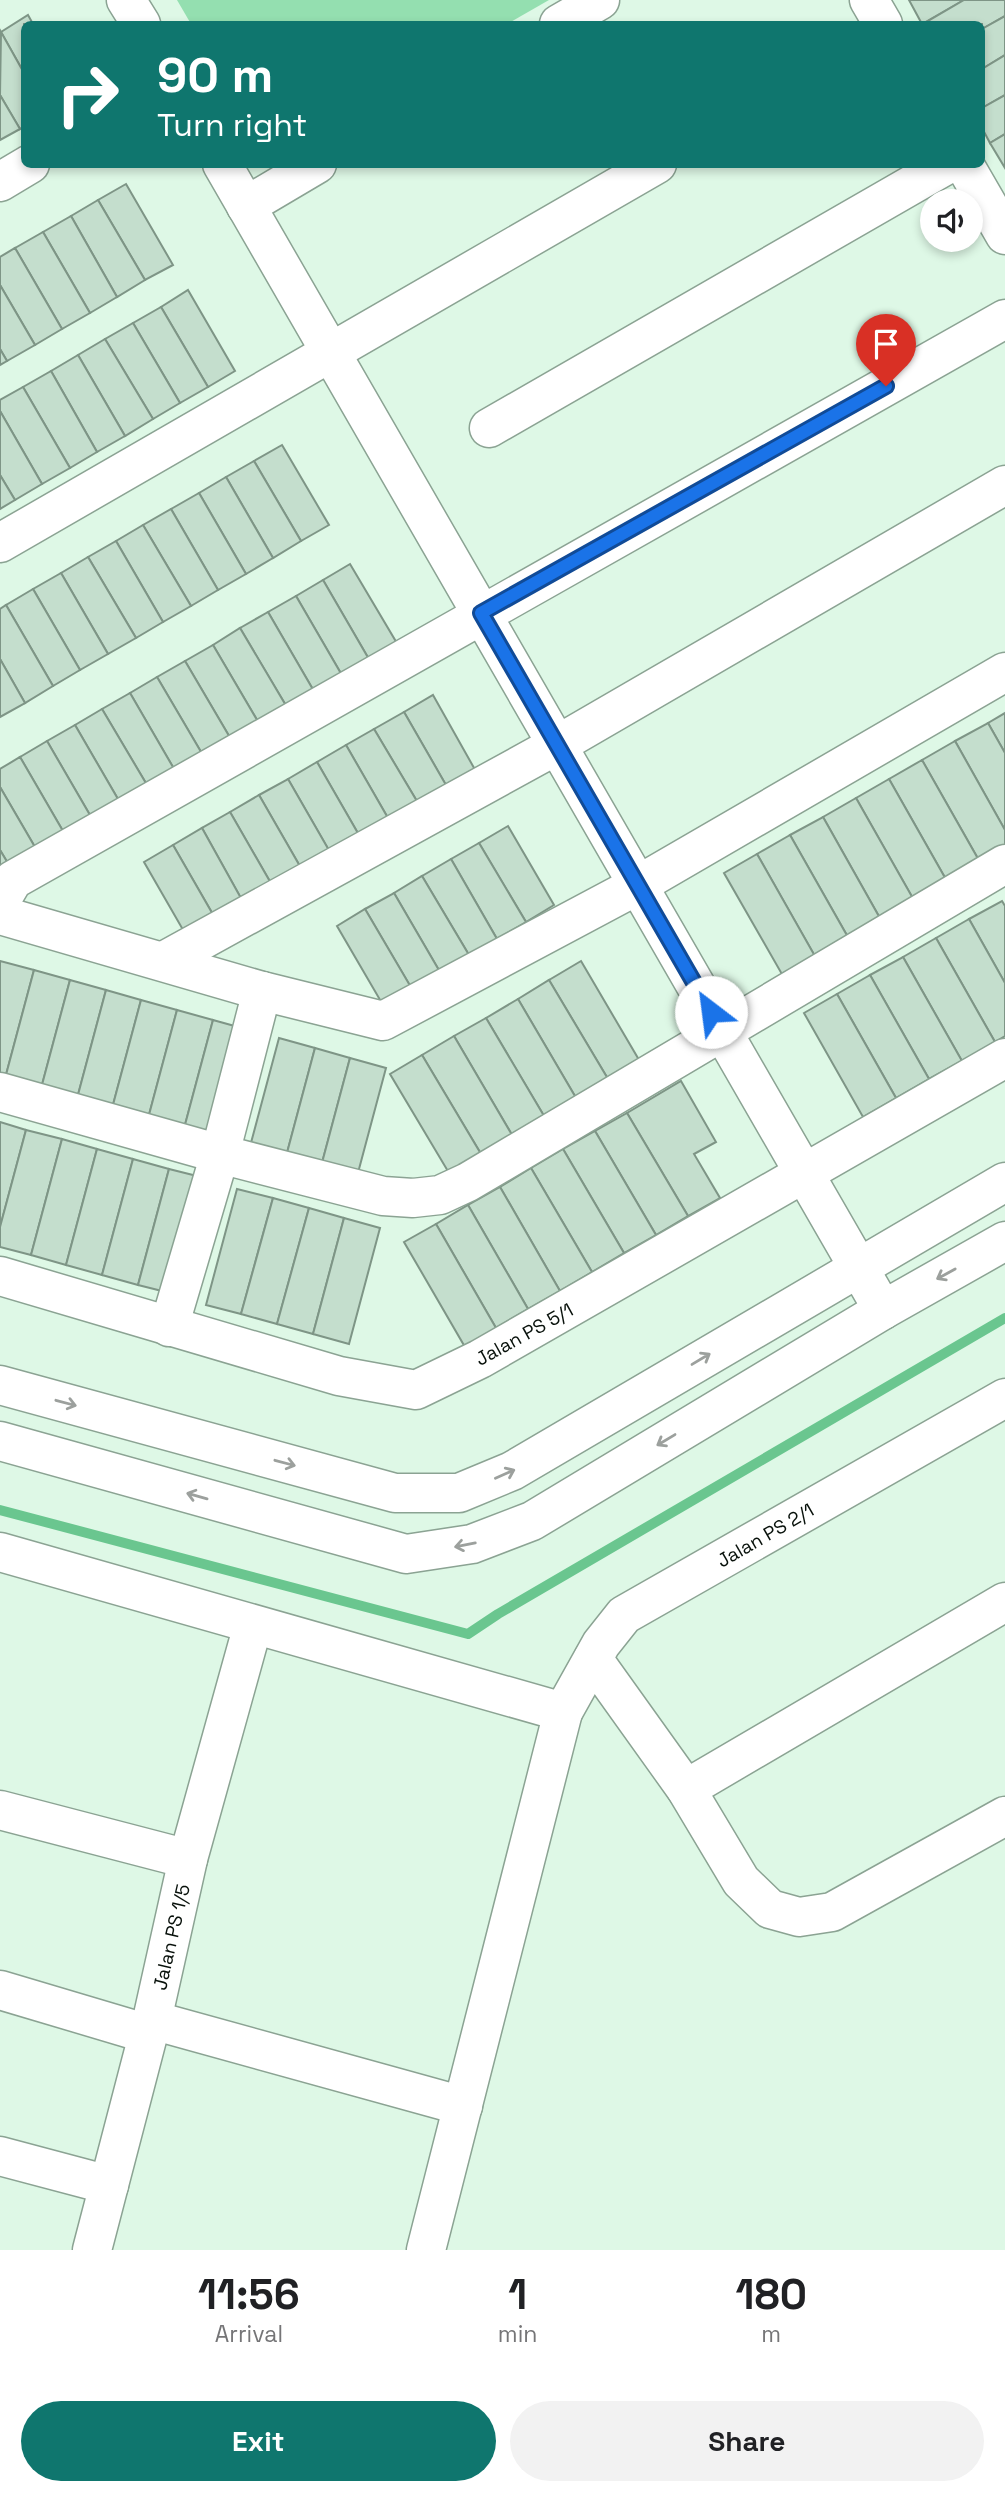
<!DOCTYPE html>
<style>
body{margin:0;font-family:"Space Grotesk",sans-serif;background:#f2f2f2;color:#202124;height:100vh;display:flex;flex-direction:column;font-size:26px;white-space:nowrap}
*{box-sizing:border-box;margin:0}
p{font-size:23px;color:#757577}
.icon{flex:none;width:38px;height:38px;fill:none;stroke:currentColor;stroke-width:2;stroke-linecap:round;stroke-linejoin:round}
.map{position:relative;height:2250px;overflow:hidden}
.details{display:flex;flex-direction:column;background:#fff;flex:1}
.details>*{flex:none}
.hud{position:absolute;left:21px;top:21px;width:964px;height:147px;border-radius:10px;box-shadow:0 4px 10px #0003;background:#0f766e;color:#fff;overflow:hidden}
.fabs{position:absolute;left:920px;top:189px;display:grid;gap:14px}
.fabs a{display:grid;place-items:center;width:63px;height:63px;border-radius:50%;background:#fff;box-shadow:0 4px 10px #0003;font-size:35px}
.pin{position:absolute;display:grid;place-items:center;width:60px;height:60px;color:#fff;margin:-72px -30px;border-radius:50% 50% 50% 0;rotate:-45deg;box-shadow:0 0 7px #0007}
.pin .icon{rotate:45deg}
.me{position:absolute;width:77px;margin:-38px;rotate:330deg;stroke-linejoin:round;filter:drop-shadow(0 0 5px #0008)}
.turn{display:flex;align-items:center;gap:24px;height:147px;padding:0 21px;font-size:32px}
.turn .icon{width:91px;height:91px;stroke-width:2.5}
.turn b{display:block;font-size:49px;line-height:60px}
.eta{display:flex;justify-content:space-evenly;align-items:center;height:119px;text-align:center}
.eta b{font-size:42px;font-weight:700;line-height:49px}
.action{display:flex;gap:14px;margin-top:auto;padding:14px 21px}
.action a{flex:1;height:80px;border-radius:42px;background:#0f766e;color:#fff;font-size:28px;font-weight:700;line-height:80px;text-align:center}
.action a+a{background:#f2f2f2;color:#202124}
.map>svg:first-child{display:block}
.green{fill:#94dfb0}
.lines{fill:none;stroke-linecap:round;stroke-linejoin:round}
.stream{stroke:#6ac68f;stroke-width:10}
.building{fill:#c4decd;stroke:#7e9586;stroke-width:2}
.minor-casing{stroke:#8ba393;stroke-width:41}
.minor{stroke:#fff;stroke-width:38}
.oneway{stroke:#9ca09d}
.route-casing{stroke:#114b97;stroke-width:18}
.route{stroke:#1a73e8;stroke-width:12}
.labels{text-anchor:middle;stroke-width:7;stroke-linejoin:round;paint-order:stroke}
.street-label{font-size:19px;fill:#08110b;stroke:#fff}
</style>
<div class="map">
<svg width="1005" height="2250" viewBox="0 0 1005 2250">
<rect width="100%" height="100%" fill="#def8e6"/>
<polygon class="green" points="177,0 549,0 507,24 191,24"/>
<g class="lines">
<polyline class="stream" points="0,1510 468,1634 498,1614 1005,1318"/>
</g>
<g class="building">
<polygon points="909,0 964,0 922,24"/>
<polygon points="964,0 1005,0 1005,16 982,29 982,24 923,24"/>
<polygon points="28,15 33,24 24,24 24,73 1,32"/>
<polygon points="1005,16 1005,55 982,69 982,29"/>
<polygon points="1,32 24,73 24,126 20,129 0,95"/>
<polygon points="1005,55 1005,95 982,108 982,69"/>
<polygon points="0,95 20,129 0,140"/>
<polygon points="1005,95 1005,134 990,143 982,128 982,108"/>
<polygon points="1005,134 1005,168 990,143"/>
<polygon points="126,184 173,265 145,280 98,200"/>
<polygon points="98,200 145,280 117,297 71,216"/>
<polygon points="71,216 117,297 90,313 43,232"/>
<polygon points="43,232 90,313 62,329 15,248"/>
<polygon points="15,248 62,329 35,345 0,285 0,257"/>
<polygon points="0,285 35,345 7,361 0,349"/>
<polygon points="188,290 235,371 208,387 161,307"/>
<polygon points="161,307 208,387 180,403 133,323"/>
<polygon points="133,323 180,403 153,419 105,339"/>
<polygon points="105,339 153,419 125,436 78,355"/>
<polygon points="0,349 7,361 0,365"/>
<polygon points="78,355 125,436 97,452 51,371"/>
<polygon points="51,371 97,452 70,468 23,387"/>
<polygon points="23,387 70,468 42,484 0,411 0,400"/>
<polygon points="0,411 42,484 15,500 0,475"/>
<polygon points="282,445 329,525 301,541 254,461"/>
<polygon points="254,461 301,541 273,558 226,477"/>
<polygon points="0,475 15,500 0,509"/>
<polygon points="226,477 273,558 246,574 199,493"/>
<polygon points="199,493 246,574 218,590 171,509"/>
<polygon points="171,509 218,590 191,606 143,525"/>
<polygon points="143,525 191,606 163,622 116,541"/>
<polygon points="116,541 163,622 136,638 88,557"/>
<polygon points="88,557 136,638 108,654 61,573"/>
<polygon points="350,564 398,645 370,661 323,580"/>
<polygon points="61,573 108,654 80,670 33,589"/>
<polygon points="323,580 370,661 343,677 296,596"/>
<polygon points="33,589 80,670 53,686 6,605"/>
<polygon points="296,596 343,677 315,693 268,612"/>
<polygon points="6,605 53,686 25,703 0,659 0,609"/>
<polygon points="268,612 315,693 288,709 240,628"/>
<polygon points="240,628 288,709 260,725 213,645"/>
<polygon points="213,645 260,725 232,741 185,661"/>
<polygon points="0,659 25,703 0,717"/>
<polygon points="185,661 232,741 204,757 157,677"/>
<polygon points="157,677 204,757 177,774 130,693"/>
<polygon points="130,693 177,774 150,790 102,709"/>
<polygon points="433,695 478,775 450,792 404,712"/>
<polygon points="102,709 150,790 122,806 75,725"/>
<polygon points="404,712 450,792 421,808 374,729"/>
<polygon points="1005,713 1005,753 988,723"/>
<polygon points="988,723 1005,753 1005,830 955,741"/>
<polygon points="75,725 122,806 94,822 47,741"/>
<polygon points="374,729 421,808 392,825 346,745"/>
<polygon points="47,741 94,822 67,838 20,757"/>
<polygon points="955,741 1005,830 1005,850 981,864 922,760"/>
<polygon points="346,745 392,825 363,842 317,762"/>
<polygon points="20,757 67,838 39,854 0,787 0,769"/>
<polygon points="922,760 981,864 948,883 889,779"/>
<polygon points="317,762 363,842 334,859 288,779"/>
<polygon points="288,779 334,859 305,875 259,795"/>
<polygon points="889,779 948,883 915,902 856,798"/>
<polygon points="0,787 39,854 12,870 0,850"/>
<polygon points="259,795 305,875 276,892 230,812"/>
<polygon points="856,798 915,902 881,920 823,817"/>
<polygon points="230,812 276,892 247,909 202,828"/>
<polygon points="823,817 881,920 849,939 790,835"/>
<polygon points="508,826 554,905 526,922 479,843"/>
<polygon points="202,828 247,909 219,925 173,845"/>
<polygon points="790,835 849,939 816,958 757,854"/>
<polygon points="479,843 526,922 497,939 451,859"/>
<polygon points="173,845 219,925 190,942 144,862"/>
<polygon points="0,850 12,870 0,877"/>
<polygon points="757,854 816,958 783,976 724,873"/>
<polygon points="451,859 497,939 469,955 422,876"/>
<polygon points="422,876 469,955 440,972 394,893"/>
<polygon points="394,893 440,972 412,989 365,909"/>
<polygon points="1002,901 1005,906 1005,983 969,919"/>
<polygon points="365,909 412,989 383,1005 337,926"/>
<polygon points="969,919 1005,983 1005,1036 995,1042 936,938"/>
<polygon points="936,938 995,1042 962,1061 903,957"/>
<polygon points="903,957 962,1061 929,1079 870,975"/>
<polygon points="0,961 34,970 3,1086 0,1086"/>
<polygon points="581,961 642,1065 611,1084 549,980"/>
<polygon points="34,970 70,980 39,1096 3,1086"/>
<polygon points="870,975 929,1079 896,1098 837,994"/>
<polygon points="70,980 106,990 75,1106 39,1096"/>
<polygon points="549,980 611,1084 579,1103 518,999"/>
<polygon points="106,990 141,1000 110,1116 75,1106"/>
<polygon points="837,994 896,1098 863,1117 804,1013"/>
<polygon points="518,999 579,1103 547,1121 486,1018"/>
<polygon points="141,1000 177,1010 146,1126 110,1116"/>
<polygon points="177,1010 213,1020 182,1136 146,1126"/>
<polygon points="486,1018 547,1121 515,1140 454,1036"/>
<polygon points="213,1020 249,1030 218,1146 182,1136"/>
<polygon points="454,1036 515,1140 484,1159 422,1055"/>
<polygon points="279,1038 315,1048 284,1164 248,1154"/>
<polygon points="315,1048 350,1058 319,1174 284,1164"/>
<polygon points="422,1055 484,1159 452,1178 390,1074"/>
<polygon points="350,1058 386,1068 355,1184 319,1174"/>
<polygon points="681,1081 716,1142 694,1154 720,1198 688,1216 627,1113"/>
<polygon points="627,1113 688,1216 656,1235 595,1131"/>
<polygon points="0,1122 26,1130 0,1227"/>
<polygon points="26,1130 62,1139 31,1255 0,1247 0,1227"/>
<polygon points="595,1131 656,1235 624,1253 563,1149"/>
<polygon points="62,1139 97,1149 66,1265 31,1255"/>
<polygon points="97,1149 133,1159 102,1275 66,1265"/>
<polygon points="563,1149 624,1253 592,1272 531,1168"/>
<polygon points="133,1159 169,1169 138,1285 102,1275"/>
<polygon points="531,1168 592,1272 560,1291 500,1187"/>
<polygon points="169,1169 205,1178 174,1294 138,1285"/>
<polygon points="500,1187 560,1291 528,1309 468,1205"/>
<polygon points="237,1189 273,1198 241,1314 206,1305"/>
<polygon points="273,1198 309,1208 277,1324 241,1314"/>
<polygon points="468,1205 528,1309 496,1328 436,1224"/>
<polygon points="309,1208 344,1218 313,1334 277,1324"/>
<polygon points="344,1218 380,1228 349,1344 313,1334"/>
<polygon points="436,1224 496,1328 465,1347 404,1242"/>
</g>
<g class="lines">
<defs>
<g id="minor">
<polyline points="126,0 141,24"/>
<polyline points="869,0 883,24"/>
<polyline points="559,24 600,0"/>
<polyline points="222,164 883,1310"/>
<polyline points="964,164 1005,235"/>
<polyline points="0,182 30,164"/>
<polyline points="246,206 317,164"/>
<polyline points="489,428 948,164"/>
<polyline points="0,543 657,164"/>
<polyline points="0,902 13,880 1005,319"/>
<polyline points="0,915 262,991 383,1021 638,885 1005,672"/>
<polyline points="164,961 557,745 1005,485"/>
<polyline points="0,1092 220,1154 383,1196 413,1198 440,1195 468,1182 1005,864"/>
<polyline points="0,1276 339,1376 416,1390 480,1359 1005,1058"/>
<polyline points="169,1327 220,1154 262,991"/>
<polyline points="0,1385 395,1493 459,1493 512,1471 1005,1182"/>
<polyline points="0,1441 406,1554 472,1544 532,1521 883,1310 1005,1241"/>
<polyline points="0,1552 563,1712 426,2250"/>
<polyline points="593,1659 686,1789 741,1881 770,1909 799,1917 832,1912 1005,1816"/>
<polyline points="563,1712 601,1644 624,1615 1005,1398"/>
<polyline points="686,1789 1005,1602"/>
<polyline points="0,1810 188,1859"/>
<polyline points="0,1990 148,2034"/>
<polyline points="152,2020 463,2106"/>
<polyline points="0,2156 109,2185"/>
<polyline points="92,2250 152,2020 188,1859 253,1625"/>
</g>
</defs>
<use href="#minor" class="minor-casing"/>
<use href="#minor" class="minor"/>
</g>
<defs><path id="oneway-shaft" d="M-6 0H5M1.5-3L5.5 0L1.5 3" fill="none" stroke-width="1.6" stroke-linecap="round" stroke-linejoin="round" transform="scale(1.75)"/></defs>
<g class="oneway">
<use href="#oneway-shaft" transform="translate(946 1274) rotate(151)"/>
<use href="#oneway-shaft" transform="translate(701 1359) rotate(-31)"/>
<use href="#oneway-shaft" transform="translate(66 1403) rotate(15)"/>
<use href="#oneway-shaft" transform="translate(666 1440) rotate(149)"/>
<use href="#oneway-shaft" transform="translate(285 1463) rotate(15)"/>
<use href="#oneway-shaft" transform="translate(505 1474) rotate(-24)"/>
<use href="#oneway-shaft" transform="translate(197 1496) rotate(-164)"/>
<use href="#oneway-shaft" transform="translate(465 1545) rotate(169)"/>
</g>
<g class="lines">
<defs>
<polyline id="route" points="711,1012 481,613 886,386"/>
</defs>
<use href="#route" class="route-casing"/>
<use href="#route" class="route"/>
</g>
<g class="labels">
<g class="street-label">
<text transform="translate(524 1334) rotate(-29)" y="7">Jalan PS 5/1</text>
<text transform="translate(765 1535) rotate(-30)" y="7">Jalan PS 2/1</text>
<text transform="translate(171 1937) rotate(-77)" y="7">Jalan PS 1/5</text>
</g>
</g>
</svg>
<div class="fabs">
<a><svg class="icon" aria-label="sound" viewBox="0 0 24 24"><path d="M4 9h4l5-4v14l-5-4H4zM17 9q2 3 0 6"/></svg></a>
</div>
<div class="pin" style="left:886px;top:386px;background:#d93025"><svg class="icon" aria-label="arrive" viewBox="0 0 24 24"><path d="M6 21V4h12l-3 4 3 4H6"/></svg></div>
<svg class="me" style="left:711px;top:1012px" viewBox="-20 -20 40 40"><circle r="19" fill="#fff"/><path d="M0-13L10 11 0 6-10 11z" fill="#1a73e8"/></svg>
<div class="hud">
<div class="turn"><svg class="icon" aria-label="right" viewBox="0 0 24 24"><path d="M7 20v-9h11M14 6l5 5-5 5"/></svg><div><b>90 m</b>Turn right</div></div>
</div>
</div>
<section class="details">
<div class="eta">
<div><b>11:56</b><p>Arrival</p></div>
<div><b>1</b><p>min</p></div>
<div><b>180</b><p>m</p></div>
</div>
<div class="action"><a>Exit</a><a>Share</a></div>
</section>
